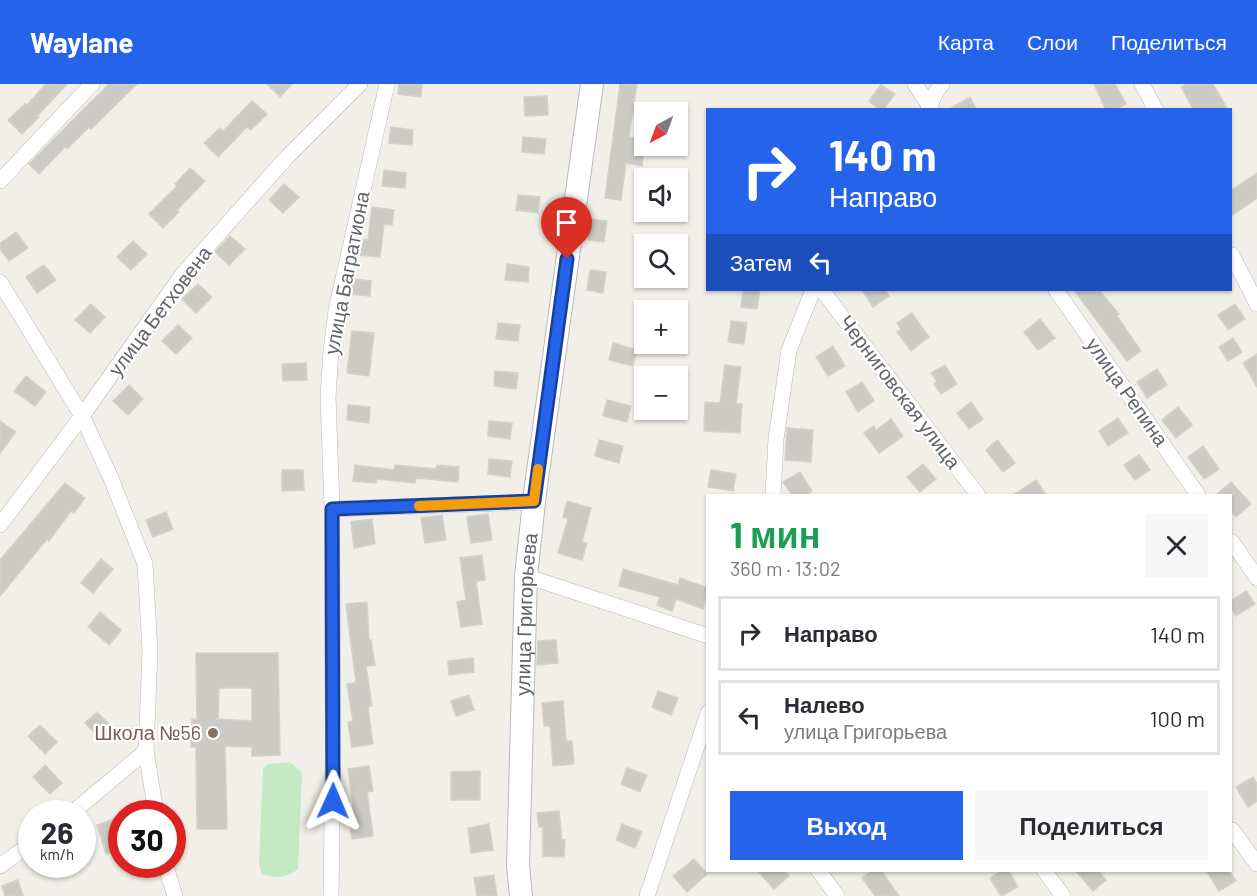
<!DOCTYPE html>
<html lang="ru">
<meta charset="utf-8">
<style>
body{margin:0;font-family:Barlow,sans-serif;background:#f7f7f7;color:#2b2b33;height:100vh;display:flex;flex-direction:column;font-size:22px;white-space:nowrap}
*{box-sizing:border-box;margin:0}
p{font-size:20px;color:#7c7c81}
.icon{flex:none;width:33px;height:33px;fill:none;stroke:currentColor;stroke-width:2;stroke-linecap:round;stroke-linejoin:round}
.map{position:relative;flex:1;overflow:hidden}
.details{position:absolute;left:706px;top:410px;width:526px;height:378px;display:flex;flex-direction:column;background:#fff;border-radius:0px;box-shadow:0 2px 4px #0004}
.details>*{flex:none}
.hud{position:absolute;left:706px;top:24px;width:526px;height:183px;border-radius:0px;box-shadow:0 2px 4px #0004;background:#2563eb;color:#fff;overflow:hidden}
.needle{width:39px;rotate:221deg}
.controls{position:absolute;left:634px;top:18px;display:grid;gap:12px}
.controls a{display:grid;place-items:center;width:54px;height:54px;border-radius:0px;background:#fff;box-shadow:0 2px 4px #0004;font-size:30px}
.speed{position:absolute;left:18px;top:716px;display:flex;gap:12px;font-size:30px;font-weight:700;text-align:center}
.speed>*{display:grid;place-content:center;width:78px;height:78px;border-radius:50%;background:#fff;box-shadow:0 2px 4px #0004;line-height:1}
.speed small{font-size:15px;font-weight:400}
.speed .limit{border:9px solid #d22;background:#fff;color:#111}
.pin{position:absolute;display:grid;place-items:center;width:51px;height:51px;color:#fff;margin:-62px -26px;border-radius:50% 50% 50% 0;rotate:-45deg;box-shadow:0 0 6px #0007}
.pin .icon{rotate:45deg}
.me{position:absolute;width:66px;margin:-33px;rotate:1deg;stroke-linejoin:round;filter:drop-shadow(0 0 4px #0008)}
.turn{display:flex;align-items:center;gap:21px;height:126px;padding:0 24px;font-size:27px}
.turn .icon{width:78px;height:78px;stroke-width:2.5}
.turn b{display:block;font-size:42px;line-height:51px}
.then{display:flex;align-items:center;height:57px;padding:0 24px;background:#0003;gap:12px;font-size:22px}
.round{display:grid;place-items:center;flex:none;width:63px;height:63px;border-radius:0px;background:#f7f7f7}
.overview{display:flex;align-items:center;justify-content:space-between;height:102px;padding:0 24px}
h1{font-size:36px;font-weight:700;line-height:45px;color:#1e9e55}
.primary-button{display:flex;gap:12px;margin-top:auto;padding:12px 24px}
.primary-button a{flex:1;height:69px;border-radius:0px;background:#2563eb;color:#fff;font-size:24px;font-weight:700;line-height:69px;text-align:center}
.primary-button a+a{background:#f7f7f7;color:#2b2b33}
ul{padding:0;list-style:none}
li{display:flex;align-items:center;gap:18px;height:75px;margin:0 12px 9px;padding:0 12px;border:3px solid #e1e1e2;border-radius:0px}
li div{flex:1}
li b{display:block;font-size:22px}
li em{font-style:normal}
header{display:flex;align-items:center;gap:36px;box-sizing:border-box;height:84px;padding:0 30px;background:#2563eb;color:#fff}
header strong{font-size:28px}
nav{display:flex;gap:33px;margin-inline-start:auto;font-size:21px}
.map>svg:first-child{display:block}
.green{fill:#c5e8c5}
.building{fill:#cccac5;stroke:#d6d1c6;stroke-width:1.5;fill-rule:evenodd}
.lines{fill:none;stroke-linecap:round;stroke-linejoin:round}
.minor-casing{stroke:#b5b8bc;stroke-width:16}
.secondary-casing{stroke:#b6babf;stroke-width:24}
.minor{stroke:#fff;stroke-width:15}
.secondary{stroke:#fff;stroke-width:22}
.route-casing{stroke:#184099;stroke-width:15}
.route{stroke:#2563eb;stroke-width:10}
.slow{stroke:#f59e0b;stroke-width:10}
.education-dot{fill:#8d6e63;stroke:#fff;stroke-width:2}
.labels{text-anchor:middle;stroke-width:4.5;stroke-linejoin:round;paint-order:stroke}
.street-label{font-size:20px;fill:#5f6368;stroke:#fff}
.education-label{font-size:20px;fill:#785e54;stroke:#fff;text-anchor:end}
</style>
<header>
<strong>Waylane</strong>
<nav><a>Карта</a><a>Слои</a><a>Поделиться</a></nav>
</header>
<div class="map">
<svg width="1257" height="812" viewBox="0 0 1257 812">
<rect width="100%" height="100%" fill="#f1efe8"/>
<path class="green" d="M290,678L302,689L298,785C286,794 276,795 262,790L259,781L263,685L268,680Z"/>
<g class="building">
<polygon points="46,0 67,0 37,32 39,33 22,50 8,36 25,20 27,21"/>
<polygon points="109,0 137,0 91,45 89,43 67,65 65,63 39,90 29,80"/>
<polygon points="267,0 292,0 280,13"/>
<polygon points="399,0 422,0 421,13 398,10"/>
<polygon points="620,0 637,0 629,53 645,56 642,82 626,79 621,116 605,114"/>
<polygon points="1094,0 1115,0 1126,20 1114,26 1106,26"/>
<polygon points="1187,0 1213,0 1228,26 1194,26 1181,3"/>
<polygon points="881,1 895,10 883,26 880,26 869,17"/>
<polygon points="547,12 548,31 525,32 524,13"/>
<polygon points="970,13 977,26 948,26"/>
<polygon points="252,17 267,30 251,46 247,43 218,73 204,59 220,44 223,47"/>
<polygon points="391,43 413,46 412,61 389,59"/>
<polygon points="523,53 546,55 544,70 522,68"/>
<polygon points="190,84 205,97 177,126 179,128 163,144 149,130 177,102 175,100"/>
<polygon points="384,86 406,89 405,104 382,102"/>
<polygon points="1257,89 1257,114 1232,131 1232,106"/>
<polygon points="284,100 299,113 283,129 269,116"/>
<polygon points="518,111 540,113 538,129 516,126"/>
<polygon points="372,123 394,126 392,141 384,140 380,173 358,171 362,155 368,156"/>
<polygon points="591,135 607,137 604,158 588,156"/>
<polygon points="16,148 28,164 9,177 0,165 0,159"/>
<polygon points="230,152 245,165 229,181 215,168"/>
<polygon points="133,157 147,170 131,186 117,173"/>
<polygon points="507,180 529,183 528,198 505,196"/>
<polygon points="44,181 56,196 37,209 26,193"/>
<polygon points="590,186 606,188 603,209 587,206"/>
<polygon points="353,195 371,197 370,212 350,210"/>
<polygon points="198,200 212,213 196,229 182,215"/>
<polygon points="743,206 760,206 757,225 741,223"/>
<polygon points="862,206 885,206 889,212 873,223"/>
<polygon points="1074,206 1099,206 1119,230 1117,232 1141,267 1127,277"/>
<polygon points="91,220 105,233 90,249 75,236"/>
<polygon points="1235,220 1245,235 1228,246 1218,231"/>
<polygon points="912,229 929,253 911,267 897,248 901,245 897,239"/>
<polygon points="1040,235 1055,254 1038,266 1024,248"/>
<polygon points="731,237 747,239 744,260 728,258"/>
<polygon points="498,239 520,241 518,257 496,255"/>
<polygon points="178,241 192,254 176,270 162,257"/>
<polygon points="352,247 374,249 369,292 347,289"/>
<polygon points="1233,254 1242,268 1228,277 1219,263"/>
<polygon points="613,259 637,266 633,282 609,276"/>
<polygon points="833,262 845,282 828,292 816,273"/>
<polygon points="1257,270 1257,303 1243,279"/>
<polygon points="306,279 307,296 283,297 282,280"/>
<polygon points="725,281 741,283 736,320 742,320 740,349 704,347 705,318 720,319"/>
<polygon points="945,281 957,300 941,310 934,300 937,297 931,289"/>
<polygon points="1157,285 1167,301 1147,314 1137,298"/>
<polygon points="495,287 518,289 516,305 494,302"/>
<polygon points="26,292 46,308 35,322 14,307"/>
<polygon points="862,298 874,317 858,328 846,308"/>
<polygon points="129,301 143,315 128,331 113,317"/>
<polygon points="607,316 631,322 627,338 603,332"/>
<polygon points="971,318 983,335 969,345 957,329"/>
<polygon points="348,321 370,323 369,339 347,336"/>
<polygon points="1178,323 1192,341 1176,354 1162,336"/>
<polygon points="1118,334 1128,349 1108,362 1099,347"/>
<polygon points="891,335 903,352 879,369 864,349 874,342 876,346"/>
<polygon points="0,337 16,348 0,369"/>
<polygon points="489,337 512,339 510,355 488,352"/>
<polygon points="787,344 813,346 811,378 785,376"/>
<polygon points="599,356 623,362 619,379 595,372"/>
<polygon points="997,356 1015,379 1003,388 986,366"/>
<polygon points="1203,362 1219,385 1204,395 1188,373"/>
<polygon points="1139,371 1150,386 1135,396 1124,381"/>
<polygon points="489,375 512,377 510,393 488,390"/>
<polygon points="923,380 936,395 920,408 907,393"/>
<polygon points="355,381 394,386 395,381 436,385 437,381 459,383 458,398 416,394 415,399 376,395 376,399 353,397"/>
<polygon points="282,386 303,386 304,406 282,407"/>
<polygon points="711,386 736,390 733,407 708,403"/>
<polygon points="800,388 812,407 806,411 792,411 783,398"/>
<polygon points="1036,396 1046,411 1013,411"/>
<polygon points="1231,398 1251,420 1236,433 1232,428 1232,411 1216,411"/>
<polygon points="65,399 85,414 74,429 71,427 49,457 47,455 0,512 0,476"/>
<polygon points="567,417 591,424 582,458 587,459 582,476 558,469 568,435 563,433"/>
<polygon points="166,428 173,445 153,453 146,436"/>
<polygon points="488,430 492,456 471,459 467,433"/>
<polygon points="442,431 446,456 425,459 421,434"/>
<polygon points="372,435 375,460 354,464 351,438"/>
<polygon points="482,471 485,496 476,497 482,540 461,543 457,518 466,516 460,474"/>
<polygon points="101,475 113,485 93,509 81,499"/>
<polygon points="623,485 678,501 680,494 708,504 703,525 676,515 672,527 657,521 660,513 619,502"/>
<polygon points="1246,507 1255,520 1236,532 1232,525 1232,516"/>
<polygon points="367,518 369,556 371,556 375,581 366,582 372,622 368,623 373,660 352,663 348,638 353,637 347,600 356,599 346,520"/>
<polygon points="100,528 121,546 109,561 88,543"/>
<polygon points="556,556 558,579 537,581 538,557"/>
<path d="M196,569H278L280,671L252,672V663L225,662L227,745H197L196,663H191L192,635H197ZM219,604H252V637L218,635Z"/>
<polygon points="473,574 474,588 449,591 448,577"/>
<polygon points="658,607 678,614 671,631 652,623"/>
<polygon points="469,611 474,626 456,632 451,617"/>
<polygon points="563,617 566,657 572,657 574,680 553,682 550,642 544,642 542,619"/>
<polygon points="97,628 114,645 102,657 85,639"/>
<polygon points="40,641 57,658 45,670 28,652"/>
<polygon points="45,681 62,699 50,710 33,693"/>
<polygon points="369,682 373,707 367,708 373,752 352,755 348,730 354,729 348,685"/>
<polygon points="627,684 647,691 640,708 621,700"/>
<polygon points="480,687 480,716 451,716 451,688"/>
<polygon points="1253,693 1257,700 1257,717 1248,723 1236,703"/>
<polygon points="559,727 562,756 565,756 564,773 543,772 543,742 539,743 537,729"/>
<polygon points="118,734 122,746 122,765 106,770 97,741"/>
<polygon points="489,740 493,766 471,769 468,744"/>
<polygon points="622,740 642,748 635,764 616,756"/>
<polygon points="694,775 707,790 687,808 673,792"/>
<polygon points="757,786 784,786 789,792 774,805"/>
<polygon points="874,786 881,786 899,812 875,812 862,794"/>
<polygon points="1003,786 1008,786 1018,803 1001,812 990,794"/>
<polygon points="1075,786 1097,786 1106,796 1093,807"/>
<polygon points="1206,786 1229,786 1236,797 1219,807"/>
<polygon points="494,791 497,812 477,812 474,794"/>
<polygon points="18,796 23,812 5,812 2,802"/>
</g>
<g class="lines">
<defs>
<g id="minor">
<polyline points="915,0 932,26"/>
<polyline points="1142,0 1156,26"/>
<polyline points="928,26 936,8 942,0"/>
<polyline points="0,97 92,0"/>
<polyline points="1232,171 1257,220"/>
<polyline points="0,198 82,332 110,392 145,480 150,567 146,667 156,729"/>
<polyline points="822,206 978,411"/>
<polyline points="1056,206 1198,411"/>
<polyline points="773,411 776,355 789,266 813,206"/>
<polyline points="332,425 534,418"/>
<polyline points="0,441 82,332 182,191 287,73 360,0"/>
<polyline points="1232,458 1257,494"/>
<polyline points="526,492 708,552"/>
<polyline points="72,729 146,667"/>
<polyline points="1232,746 1257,780"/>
<polyline points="165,780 175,812"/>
<polyline points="0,782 32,759"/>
<polyline points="818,786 837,812"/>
<polyline points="1044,786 1063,812"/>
<polyline points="331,812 333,669 332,425 328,313 331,267 336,226 387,0"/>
<polyline points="647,812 708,629"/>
</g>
<g id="secondary">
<path id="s1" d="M521,812L518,781L526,492L535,409L592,0"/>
</g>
</defs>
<use href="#minor" class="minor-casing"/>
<use href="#secondary" class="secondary-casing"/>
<use href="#minor" class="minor"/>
<use href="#secondary" class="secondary"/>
</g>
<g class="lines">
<defs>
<polyline id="route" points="333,717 332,425 534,417 567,175"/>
</defs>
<use href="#route" class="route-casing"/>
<use href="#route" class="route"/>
<polyline class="slow" points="419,422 534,417 538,385"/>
</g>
<circle class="education-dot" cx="213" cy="649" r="6"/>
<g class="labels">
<g class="street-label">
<text transform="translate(347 189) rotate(-79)" y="7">улица Багратиона</text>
<text transform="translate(160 227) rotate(-53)" y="7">улица Бетховена</text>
<text transform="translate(900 308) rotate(53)" y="7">Черниговская улица</text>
<text transform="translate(1127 308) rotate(55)" y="7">улица Репина</text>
<text dy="7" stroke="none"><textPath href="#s1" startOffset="282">улица Григорьева</textPath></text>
</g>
<g class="education-label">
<text x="201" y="656">Школа №56</text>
</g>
</g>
</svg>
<div class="controls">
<a><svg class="needle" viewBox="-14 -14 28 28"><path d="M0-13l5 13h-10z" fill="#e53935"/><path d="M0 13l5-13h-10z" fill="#7c7c81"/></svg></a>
<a><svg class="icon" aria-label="sound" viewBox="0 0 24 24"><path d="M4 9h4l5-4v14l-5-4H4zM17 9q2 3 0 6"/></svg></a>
<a><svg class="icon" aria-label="search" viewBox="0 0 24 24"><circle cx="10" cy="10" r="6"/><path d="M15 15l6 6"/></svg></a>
<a>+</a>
<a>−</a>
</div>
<div class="speed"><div>26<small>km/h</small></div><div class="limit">30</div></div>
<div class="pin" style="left:567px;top:175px;background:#d93025"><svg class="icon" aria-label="arrive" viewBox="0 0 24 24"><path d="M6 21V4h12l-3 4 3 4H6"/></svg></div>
<svg class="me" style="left:333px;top:717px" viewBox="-20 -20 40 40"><path d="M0-17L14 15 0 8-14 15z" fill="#2563eb" stroke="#fff" stroke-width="4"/></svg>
<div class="hud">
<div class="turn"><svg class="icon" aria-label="right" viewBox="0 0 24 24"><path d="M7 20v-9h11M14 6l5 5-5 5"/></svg><div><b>140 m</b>Направо</div></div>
<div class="then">Затем<svg class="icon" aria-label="left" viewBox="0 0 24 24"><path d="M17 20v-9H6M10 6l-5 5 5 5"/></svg></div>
</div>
<section class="details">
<div class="overview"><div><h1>1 мин</h1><p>360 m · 13:02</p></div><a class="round"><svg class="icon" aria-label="close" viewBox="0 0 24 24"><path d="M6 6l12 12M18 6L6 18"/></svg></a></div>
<ul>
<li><svg class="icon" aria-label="right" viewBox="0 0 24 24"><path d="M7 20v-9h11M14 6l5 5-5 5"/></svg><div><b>Направо</b></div><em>140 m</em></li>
<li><svg class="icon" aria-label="left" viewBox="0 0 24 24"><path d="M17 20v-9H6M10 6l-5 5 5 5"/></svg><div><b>Налево</b><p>улица Григорьева</p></div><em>100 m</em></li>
</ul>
<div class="primary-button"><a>Выход</a><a>Поделиться</a></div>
</section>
</div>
